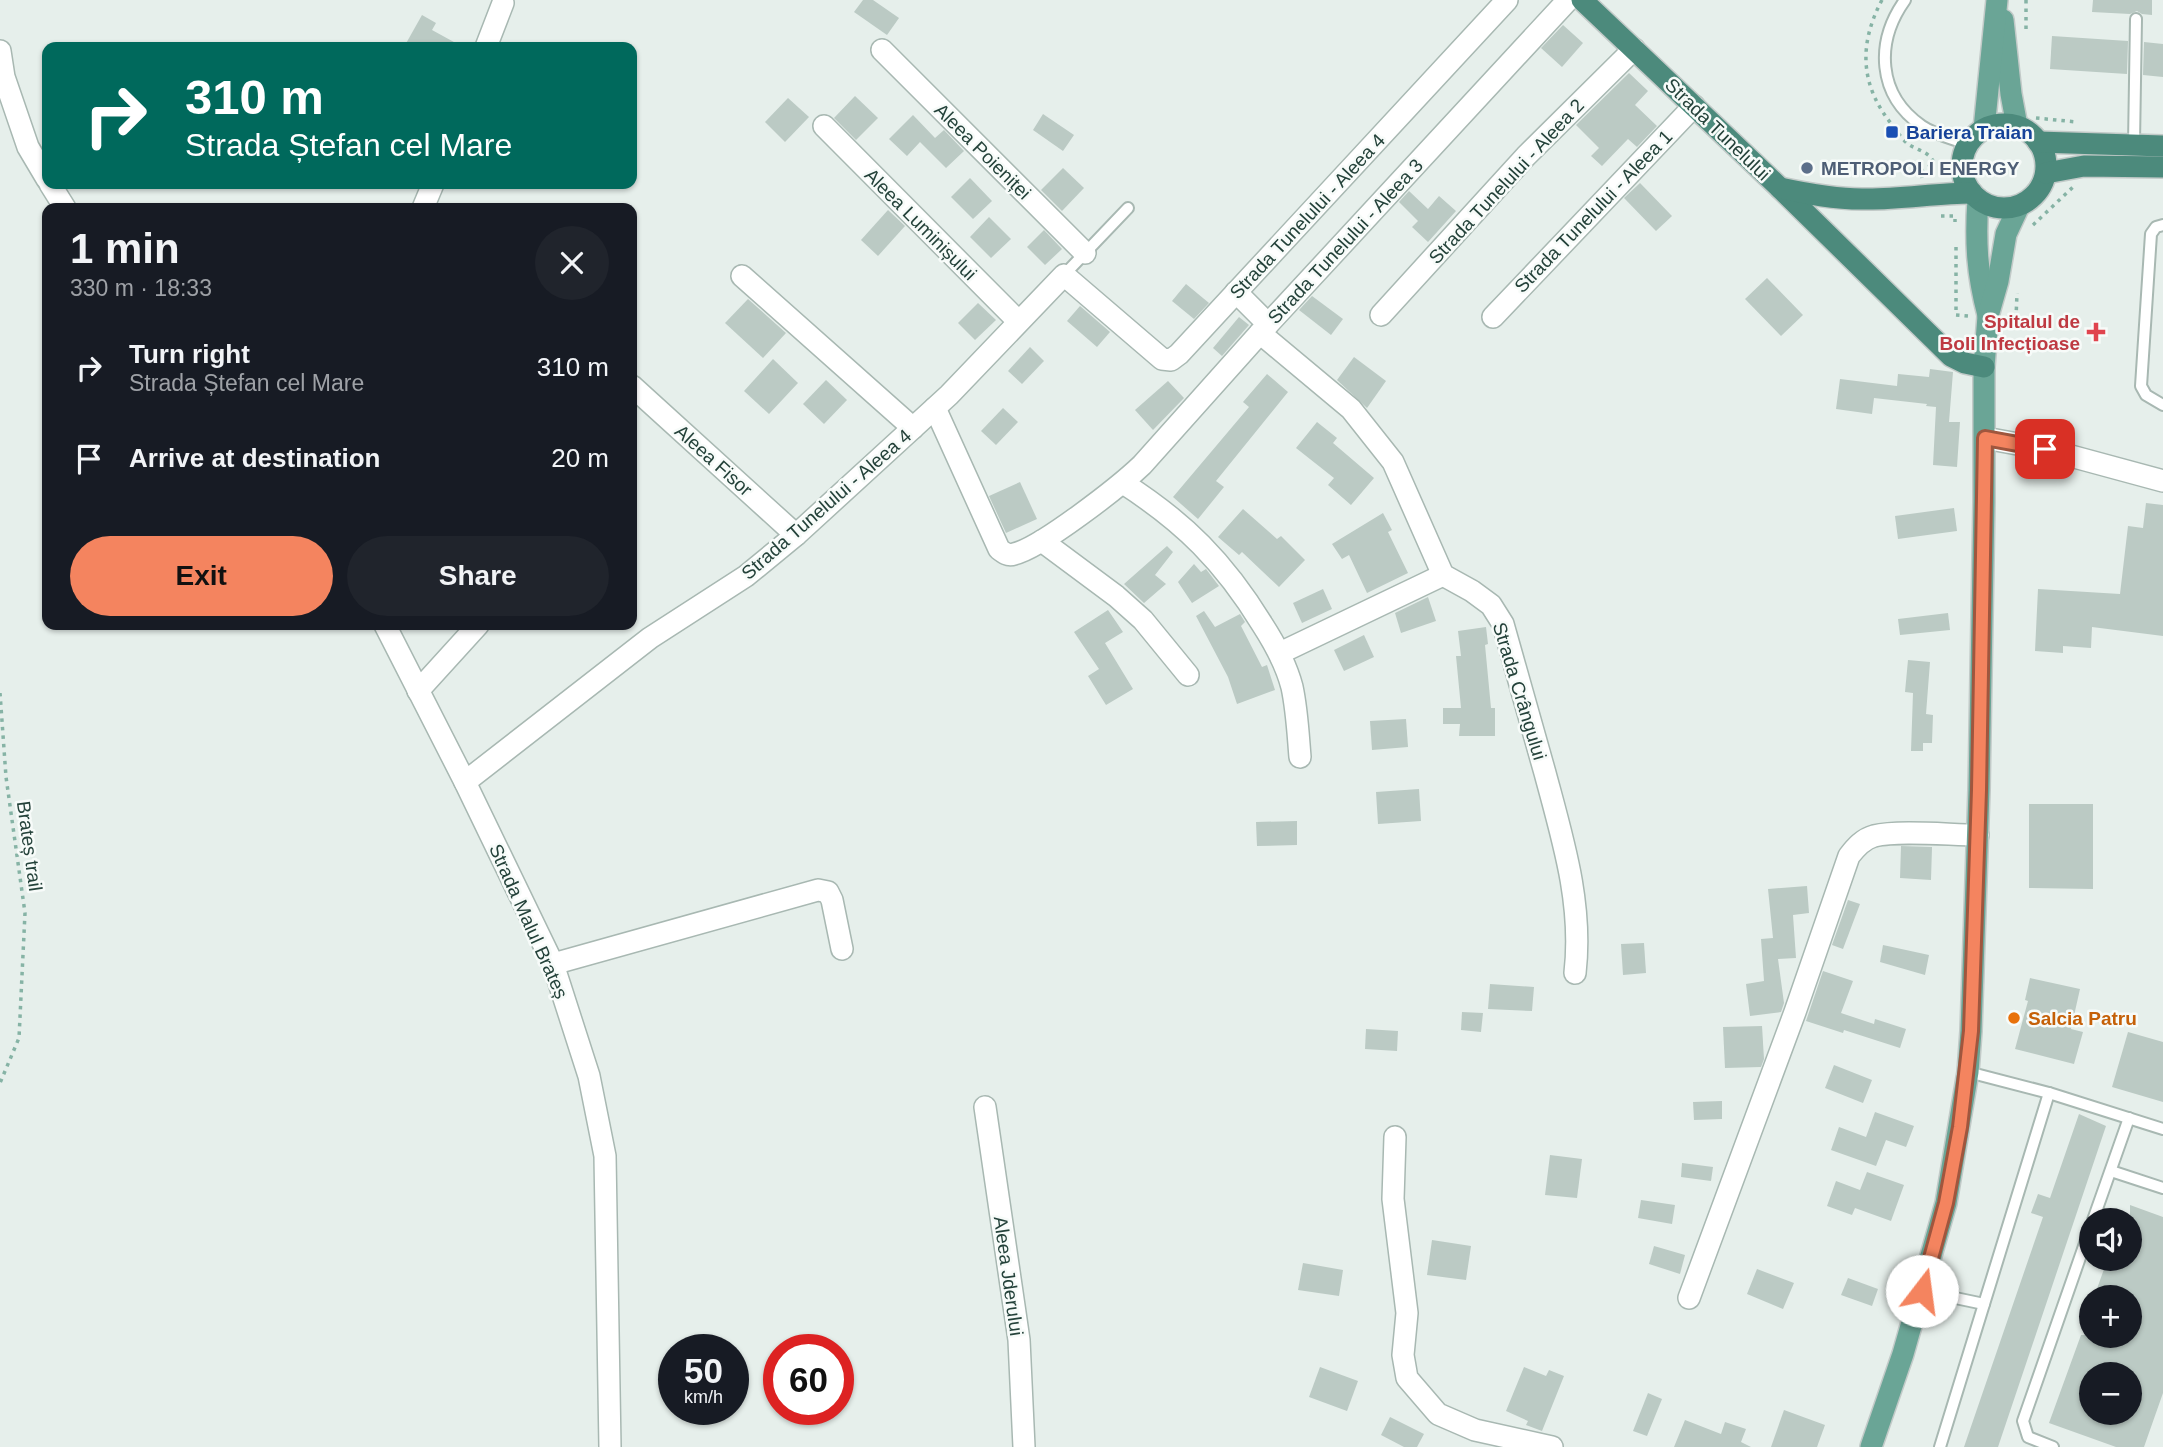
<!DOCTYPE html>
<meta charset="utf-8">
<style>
body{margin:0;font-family:Helvetica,sans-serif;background:#20242c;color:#f1f3f6;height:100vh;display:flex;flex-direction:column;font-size:26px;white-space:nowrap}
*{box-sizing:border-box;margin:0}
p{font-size:23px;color:#9ea1a6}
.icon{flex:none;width:38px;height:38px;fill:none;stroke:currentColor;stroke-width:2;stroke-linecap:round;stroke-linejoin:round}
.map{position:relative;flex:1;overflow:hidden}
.sheet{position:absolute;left:42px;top:203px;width:595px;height:427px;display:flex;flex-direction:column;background:#171b24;border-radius:14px;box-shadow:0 2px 5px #0004}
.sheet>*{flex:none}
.hud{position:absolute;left:42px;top:42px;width:595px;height:147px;border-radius:14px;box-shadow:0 2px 5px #0004;background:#00695c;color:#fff;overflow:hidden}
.controls{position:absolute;left:2079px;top:1208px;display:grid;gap:14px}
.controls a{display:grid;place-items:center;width:63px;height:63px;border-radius:50%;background:#171b24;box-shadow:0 2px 5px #0004;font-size:35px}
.speed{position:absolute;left:658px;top:1334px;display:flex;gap:14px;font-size:35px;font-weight:700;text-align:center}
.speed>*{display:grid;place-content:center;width:91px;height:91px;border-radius:50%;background:#171b24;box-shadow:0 2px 5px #0004;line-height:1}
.speed small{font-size:18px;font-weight:400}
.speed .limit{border:10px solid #d22;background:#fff;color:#111}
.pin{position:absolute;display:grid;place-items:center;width:60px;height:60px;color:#fff;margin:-30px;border-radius:14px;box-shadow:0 4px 10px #0006}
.me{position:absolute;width:77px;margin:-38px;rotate:15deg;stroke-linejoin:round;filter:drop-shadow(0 0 5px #0008)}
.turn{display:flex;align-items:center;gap:24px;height:147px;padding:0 28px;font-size:32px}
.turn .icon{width:91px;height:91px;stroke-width:2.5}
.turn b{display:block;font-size:49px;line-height:60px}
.round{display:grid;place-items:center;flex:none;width:74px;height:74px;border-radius:37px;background:#20242c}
.head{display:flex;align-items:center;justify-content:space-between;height:119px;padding:0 28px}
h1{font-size:42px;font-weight:700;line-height:52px}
.button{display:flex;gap:14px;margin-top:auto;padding:14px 28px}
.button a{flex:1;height:80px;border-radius:42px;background:#f4845f;color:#111;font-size:28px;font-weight:700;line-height:80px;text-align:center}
.button a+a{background:#20242c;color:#f1f3f6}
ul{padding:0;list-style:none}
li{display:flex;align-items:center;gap:21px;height:91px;padding:0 28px}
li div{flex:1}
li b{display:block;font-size:26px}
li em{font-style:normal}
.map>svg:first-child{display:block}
.building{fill:#bbcac4;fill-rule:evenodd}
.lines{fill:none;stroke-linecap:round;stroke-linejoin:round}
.service-casing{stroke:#a8b8b2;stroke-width:14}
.minor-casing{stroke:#a8b8b2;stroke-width:24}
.tertiary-casing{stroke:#a8b8b2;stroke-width:24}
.primary-casing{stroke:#c2cac8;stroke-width:24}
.trunk-casing{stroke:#c2cac8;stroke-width:24}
.path{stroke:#86b3a5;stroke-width:3.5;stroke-dasharray:3.5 5;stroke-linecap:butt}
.service{stroke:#fff;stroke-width:10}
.minor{stroke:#fff;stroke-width:21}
.tertiary{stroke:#fff;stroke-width:21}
.primary{stroke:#6aa596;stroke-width:21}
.trunk{stroke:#4c8a7c;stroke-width:21}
.route-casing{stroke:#9f563e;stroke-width:18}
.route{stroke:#f4845f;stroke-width:12}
.transit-dot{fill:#1a4fb4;stroke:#f7fbf9;stroke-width:2.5}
.service-dot{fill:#5c6f8a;stroke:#f7fbf9;stroke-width:2.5}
.health-dot{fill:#e0444e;stroke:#f7fbf9;stroke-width:2.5}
.food-dot{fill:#e8710a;stroke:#f7fbf9;stroke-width:2.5}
.labels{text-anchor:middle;stroke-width:5;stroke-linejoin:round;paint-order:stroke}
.street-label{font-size:19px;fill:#24423a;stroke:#f7fbf9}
.transit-label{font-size:19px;font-weight:bold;fill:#164399;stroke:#f7fbf9;text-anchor:start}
.service-label{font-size:19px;font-weight:bold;fill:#4e5e75;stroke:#f7fbf9;text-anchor:start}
.health-label{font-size:19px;font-weight:bold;fill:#be3a42;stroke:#f7fbf9;text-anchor:end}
.food-label{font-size:19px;font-weight:bold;fill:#c56008;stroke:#f7fbf9;text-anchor:start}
</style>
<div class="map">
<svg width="2163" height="1447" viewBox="0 0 2163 1447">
<rect width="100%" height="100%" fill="#e6efeb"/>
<g class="building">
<polygon points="863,0 873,0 899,18 887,35 854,12"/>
<polygon points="2093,0 2152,0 2152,15 2142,14 2137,11 2130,14 2092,12"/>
<polygon points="422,15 436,23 432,30 463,47 404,47"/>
<polygon points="1563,25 1583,43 1562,67 1541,48"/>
<polygon points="2052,36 2128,41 2127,74 2050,69"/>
<polygon points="2144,42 2163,44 2163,77 2143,75"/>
<polygon points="1629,73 1648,91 1635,105 1657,126 1637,147 1628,139 1602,166 1591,156 1599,148 1576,125"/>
<polygon points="855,96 878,118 856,140 834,118"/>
<polygon points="788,98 809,117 785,142 765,122"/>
<polygon points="1043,114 1074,135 1063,151 1033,130"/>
<polygon points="913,115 935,138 944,130 964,151 946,168 920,142 907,156 889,139"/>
<polygon points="1063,168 1084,188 1062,211 1041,190"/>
<polygon points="970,178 992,201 973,219 951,197"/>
<polygon points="1640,183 1672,216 1656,231 1624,198"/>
<polygon points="1409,191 1428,209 1439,196 1456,211 1428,242 1412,227 1418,221 1399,202"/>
<polygon points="888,210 905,226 878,256 861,240"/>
<polygon points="989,217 1011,239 991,258 970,237"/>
<polygon points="1044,230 1062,249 1045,265 1027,247"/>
<polygon points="1767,278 1803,315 1781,336 1745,299"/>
<polygon points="1186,284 1209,303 1194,319 1172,301"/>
<polygon points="1312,296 1343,319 1331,335 1299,310"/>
<polygon points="748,299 786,333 763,358 725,323"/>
<polygon points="978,303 996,320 975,340 958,323"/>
<polygon points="1080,306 1110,332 1097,347 1067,321"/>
<polygon points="1239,317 1249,325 1222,356 1213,348"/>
<polygon points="1030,347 1044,361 1022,384 1008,371"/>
<polygon points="1354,357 1386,381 1367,408 1337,380"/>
<polygon points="773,359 798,383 769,414 744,391"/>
<polygon points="1930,369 1953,372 1949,422 1960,422 1957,467 1933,465 1936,407 1926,406 1927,404 1874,398 1872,414 1836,409 1840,379 1897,386 1898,374 1929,377"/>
<polygon points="1267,374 1288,392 1216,481 1224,487 1198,519 1173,497 1249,407 1243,402"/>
<polygon points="826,380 847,400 824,424 803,404"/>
<polygon points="1168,381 1184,398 1153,430 1135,410"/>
<polygon points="1003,408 1018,422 996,445 981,431"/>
<polygon points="1317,422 1337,438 1333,443 1374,478 1351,505 1328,485 1334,478 1296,448"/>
<polygon points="1020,482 1037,519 1006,533 989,496"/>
<polygon points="2146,503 2163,505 2163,636 2092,627 2091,648 2063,646 2063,653 2035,651 2038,589 2120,594 2128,526 2143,528"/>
<polygon points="1954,508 1957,531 1898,539 1895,516"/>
<polygon points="1243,509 1277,539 1281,536 1305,560 1279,587 1242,552 1239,555 1218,537"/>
<polygon points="1383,513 1392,530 1388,532 1408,573 1367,593 1349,555 1342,559 1332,544"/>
<polygon points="1167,546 1173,552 1155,575 1166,584 1144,603 1124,584"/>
<polygon points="1194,564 1201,572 1206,569 1219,586 1192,603 1178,582"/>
<polygon points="1323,589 1332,609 1302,623 1293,603"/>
<polygon points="1428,597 1436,621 1401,633 1395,613"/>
<polygon points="1108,610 1123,632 1105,643 1133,689 1106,705 1088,676 1099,669 1074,632"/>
<polygon points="1204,611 1215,627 1240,614 1245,622 1241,626 1262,667 1267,665 1275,690 1237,704 1228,677 1196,616"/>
<polygon points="1948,613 1950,630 1900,635 1898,619"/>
<polygon points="1486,627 1488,644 1485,645 1491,708 1495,708 1495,736 1459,736 1460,724 1443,724 1443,708 1461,708 1456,656 1461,656 1458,631"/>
<polygon points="1364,635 1374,657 1344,671 1334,650"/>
<polygon points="1908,660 1930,662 1926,714 1933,715 1932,743 1923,743 1923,751 1911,751 1913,693 1905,692"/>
<polygon points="1406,719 1408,747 1372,750 1370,721"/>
<polygon points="1419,789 1421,821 1378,824 1376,792"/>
<polygon points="2029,804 2093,804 2093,889 2029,888"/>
<polygon points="1297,821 1297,845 1257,846 1256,822"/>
<polygon points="1901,846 1932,847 1931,880 1900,878"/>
<polygon points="1807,886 1809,913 1793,915 1796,958 1778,959 1784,1003 1781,1012 1750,1016 1746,984 1764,981 1761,939 1773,938 1768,889"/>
<polygon points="1848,900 1860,904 1843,949 1832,945"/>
<polygon points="1644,943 1646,973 1623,975 1621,944"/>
<polygon points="1883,945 1929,955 1925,975 1880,962"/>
<polygon points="1823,971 1853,981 1841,1013 1874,1024 1875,1019 1906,1029 1900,1048 1844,1030 1843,1033 1806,1021"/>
<polygon points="2030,978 2080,989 2071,1029 2083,1032 2074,1064 2015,1049 2028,1001 2025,1000"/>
<polygon points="1490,984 1534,987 1532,1011 1488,1009"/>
<polygon points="1462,1012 1483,1013 1481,1032 1461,1030"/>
<polygon points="1762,1026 1764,1059 1761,1067 1725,1068 1723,1027"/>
<polygon points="1366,1029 1398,1031 1397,1051 1365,1049"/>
<polygon points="2128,1032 2163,1042 2163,1102 2112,1087"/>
<polygon points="1834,1065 1872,1080 1863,1103 1825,1088"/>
<polygon points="1722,1101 1722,1119 1694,1120 1693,1102"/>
<polygon points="1875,1112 1914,1126 1906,1147 1886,1140 1876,1166 1831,1150 1839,1127 1866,1137"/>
<polygon points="2079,1114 2106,1126 1998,1447 1964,1447 2043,1217 2031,1213 2038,1194 2050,1198"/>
<polygon points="1550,1155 1582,1159 1577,1198 1545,1195"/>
<polygon points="1682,1163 1713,1167 1711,1181 1681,1177"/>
<polygon points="1867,1172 1904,1185 1891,1221 1855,1208 1852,1215 1827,1206 1836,1181 1860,1190"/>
<polygon points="1641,1200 1675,1205 1672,1224 1638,1218"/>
<path d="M2130,1205L2163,1217V1393L2144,1447H2116L2049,1423L2081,1335H2130V1297H2094L2108,1258H2130ZM2091,1374H2130V1412H2091Z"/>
<polygon points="1432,1240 1471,1246 1466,1280 1427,1275"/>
<polygon points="1654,1246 1685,1255 1680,1274 1649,1264"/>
<polygon points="1303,1263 1343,1270 1339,1296 1298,1290"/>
<polygon points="1757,1269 1794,1283 1783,1309 1747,1294"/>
<polygon points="1848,1278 1878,1289 1872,1306 1841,1295"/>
<polygon points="1320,1367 1358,1381 1347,1411 1309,1397"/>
<polygon points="1524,1367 1546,1376 1549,1370 1564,1376 1542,1431 1526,1425 1528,1421 1506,1411"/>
<polygon points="1648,1393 1662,1399 1647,1436 1633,1431"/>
<polygon points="1784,1410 1825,1425 1817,1447 1771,1447"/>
<polygon points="1390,1417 1424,1434 1417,1447 1404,1447 1381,1435"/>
<polygon points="1685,1420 1721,1434 1725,1422 1746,1429 1741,1442 1751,1447 1674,1447"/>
</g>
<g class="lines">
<defs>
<g id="service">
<path d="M1905,0C1875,42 1877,95 1922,126C1935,135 1953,139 1968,144"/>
<polyline points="2134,143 2136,19"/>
<polyline points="2163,225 2156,227 2151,234 2141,386 2146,395 2163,405"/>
<polyline points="1064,275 1128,208"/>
<polyline points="1968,1072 2049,1093 2163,1129"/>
<polyline points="2111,1171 2163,1188"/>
<polyline points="2093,1220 2129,1118"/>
<polyline points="1922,1291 1984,1304"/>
<polyline points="1940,1447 2049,1093"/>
<polyline points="2053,1447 2028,1437 2023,1421 2091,1226"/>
</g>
<g id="minor">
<polyline points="486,47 503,3"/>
<polyline points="882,50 1085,253"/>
<polyline points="0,51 4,77 28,147 47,179"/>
<polyline points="824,126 1018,321"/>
<polyline points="50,184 65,208"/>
<polyline points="423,208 433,184"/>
<polyline points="742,276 913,428"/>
<polyline points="1236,292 1268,324"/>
<polyline points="1381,315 1526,156 1634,49"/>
<polyline points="1493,317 1694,106"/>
<path d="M1260,333L1351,409L1393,462L1443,575L1472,591L1491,605L1503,624C1517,673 1531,723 1545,773C1563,840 1583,904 1575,973"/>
<polyline points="632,386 796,535"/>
<path d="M935,408L999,549C1004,553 1008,556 1014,554C1041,548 1120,486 1142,465L1260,333L1568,0"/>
<path d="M1123,483C1184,522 1224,562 1262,624C1275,644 1286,664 1292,687C1297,710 1298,733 1300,757"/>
<polyline points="1042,541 1116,596 1143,620 1188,675"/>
<polyline points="385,625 465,782 553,964 589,1076 605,1156 610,1447"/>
<polyline points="1280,653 1443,575"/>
<polyline points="418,691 478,625"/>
<polyline points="465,782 650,638 746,576 796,535 949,395 1064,275 1162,359 1171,360 1179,354 1507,0"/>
<polyline points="553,964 818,890 828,892 832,900 842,949"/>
<polyline points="985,1107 1019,1340 1024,1447"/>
<polyline points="1395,1137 1393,1199 1407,1313 1403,1355 1407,1378 1438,1414 1475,1430 1552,1447"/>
<path d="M1689,1298L1795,1012L1849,856C1856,847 1863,839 1874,836C1899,830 1950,835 1978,835"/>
</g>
<polyline id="tertiary" points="1985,438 2045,449 2163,481"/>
<g id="primary">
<polyline points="2003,20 2011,94 2017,126"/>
<polyline points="1984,129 1997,0"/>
<path d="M1978,199C1975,241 1977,274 1988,315"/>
<polyline points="1871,1447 1903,1354 1946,1203 1968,1072 1971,1031 1979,790 1984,502 1984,367 1988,316 1998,281 2006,234 2019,206"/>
</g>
<g id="trunk">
<polyline points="1582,0 1780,188 1951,356 1965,363 1984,367"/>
<circle cx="2004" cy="166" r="42"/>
<polyline points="2038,142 2163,146"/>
<polyline points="2046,173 2084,166 2163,167"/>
<path d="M1780,188C1808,194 1834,199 1862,199C1899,200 1935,193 1972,193"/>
</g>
</defs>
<use href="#service" class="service-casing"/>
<use href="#minor" class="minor-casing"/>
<use href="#tertiary" class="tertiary-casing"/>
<use href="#primary" class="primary-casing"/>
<use href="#trunk" class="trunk-casing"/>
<g class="path">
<path d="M1882,0C1858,45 1860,87 1894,127C1898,133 1903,140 1908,144C1918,151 1929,151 1934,163L1921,171L1922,178"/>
<polyline points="2026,0 2026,32"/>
<polyline points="2036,118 2077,122"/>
<polyline points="1941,216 1955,216 1955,222"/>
<polyline points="2033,225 2073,187"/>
<polyline points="1956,247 1956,315 1968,316"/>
<polyline points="2007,317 2016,318 2017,293"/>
<polyline points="0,693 6,777 25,913 19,1038 0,1083"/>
</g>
<use href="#service" class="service"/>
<use href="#minor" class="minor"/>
<use href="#tertiary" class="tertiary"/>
<use href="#primary" class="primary"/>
<use href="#trunk" class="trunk"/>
</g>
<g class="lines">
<defs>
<polyline id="route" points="1922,1291 1946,1203 1960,1127 1971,1031 1979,790 1985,438 2045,449"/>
</defs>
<use href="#route" class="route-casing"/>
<use href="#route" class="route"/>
</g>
<rect class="transit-dot" x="1885" y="125" width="14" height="14" rx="3.5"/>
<circle class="service-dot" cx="1807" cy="168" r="7"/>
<path class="health-dot" d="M2092.5 321.5h7v7h7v7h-7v7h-7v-7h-7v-7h7z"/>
<circle class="food-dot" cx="2014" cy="1018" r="7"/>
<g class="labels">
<g class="street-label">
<text transform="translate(1718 129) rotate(44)" y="7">Strada Tunelului</text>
<text transform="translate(983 151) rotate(45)" y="7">Aleea Poieniței</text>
<text transform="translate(1506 181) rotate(-47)" y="7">Strada Tunelului - Aleea 2</text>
<text transform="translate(1593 211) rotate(-46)" y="7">Strada Tunelului - Aleea 1</text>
<text transform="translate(1307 216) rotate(-47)" y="7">Strada Tunelului - Aleea 4</text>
<text transform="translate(921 224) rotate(45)" y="7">Aleea Luminișului</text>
<text transform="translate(1345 241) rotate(-47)" y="7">Strada Tunelului - Aleea 3</text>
<text transform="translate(714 460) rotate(42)" y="7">Aleea Fisor</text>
<text transform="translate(826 504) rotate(-41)" y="7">Strada Tunelului - Aleea 4</text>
<text transform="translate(1520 691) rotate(73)" y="7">Strada Crângului</text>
<text transform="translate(30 846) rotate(82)" y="7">Brateș trail</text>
<text transform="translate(529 921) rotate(66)" y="7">Strada Malul Brateș</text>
<text transform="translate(1009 1276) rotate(82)" y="7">Aleea Jderului</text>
</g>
<g class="transit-label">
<text x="1906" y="139">Bariera Traian</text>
</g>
<g class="service-label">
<text x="1821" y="175">METROPOLI ENERGY</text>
</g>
<g class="health-label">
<text x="2080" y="328">Spitalul de<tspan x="2080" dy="22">Boli Infecțioase</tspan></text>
</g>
<g class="food-label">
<text x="2028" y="1025">Salcia Patru</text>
</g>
</g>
</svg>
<div class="controls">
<a><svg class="icon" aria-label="sound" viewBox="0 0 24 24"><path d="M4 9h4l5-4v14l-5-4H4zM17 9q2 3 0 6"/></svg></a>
<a>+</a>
<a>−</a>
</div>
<div class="speed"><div>50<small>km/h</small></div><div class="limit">60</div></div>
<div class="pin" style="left:2045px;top:449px;background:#d93025"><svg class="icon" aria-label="arrive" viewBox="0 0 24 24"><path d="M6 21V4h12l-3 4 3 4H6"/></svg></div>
<svg class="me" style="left:1922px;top:1291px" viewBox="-20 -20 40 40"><circle r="19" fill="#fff"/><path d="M0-13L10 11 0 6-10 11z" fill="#f4845f"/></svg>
<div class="hud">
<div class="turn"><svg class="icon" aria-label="right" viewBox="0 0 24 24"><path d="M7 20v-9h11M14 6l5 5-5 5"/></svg><div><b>310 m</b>Strada Ștefan cel Mare</div></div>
</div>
<section class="sheet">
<div class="head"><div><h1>1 min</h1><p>330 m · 18:33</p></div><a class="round"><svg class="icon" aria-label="close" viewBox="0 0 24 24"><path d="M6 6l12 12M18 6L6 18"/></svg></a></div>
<ul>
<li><svg class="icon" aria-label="right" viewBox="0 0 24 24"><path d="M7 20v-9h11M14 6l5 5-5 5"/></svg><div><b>Turn right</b><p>Strada Ștefan cel Mare</p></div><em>310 m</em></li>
<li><svg class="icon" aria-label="arrive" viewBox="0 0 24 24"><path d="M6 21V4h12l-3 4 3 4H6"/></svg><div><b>Arrive at destination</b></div><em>20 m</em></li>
</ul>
<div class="button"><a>Exit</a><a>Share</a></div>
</section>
</div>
